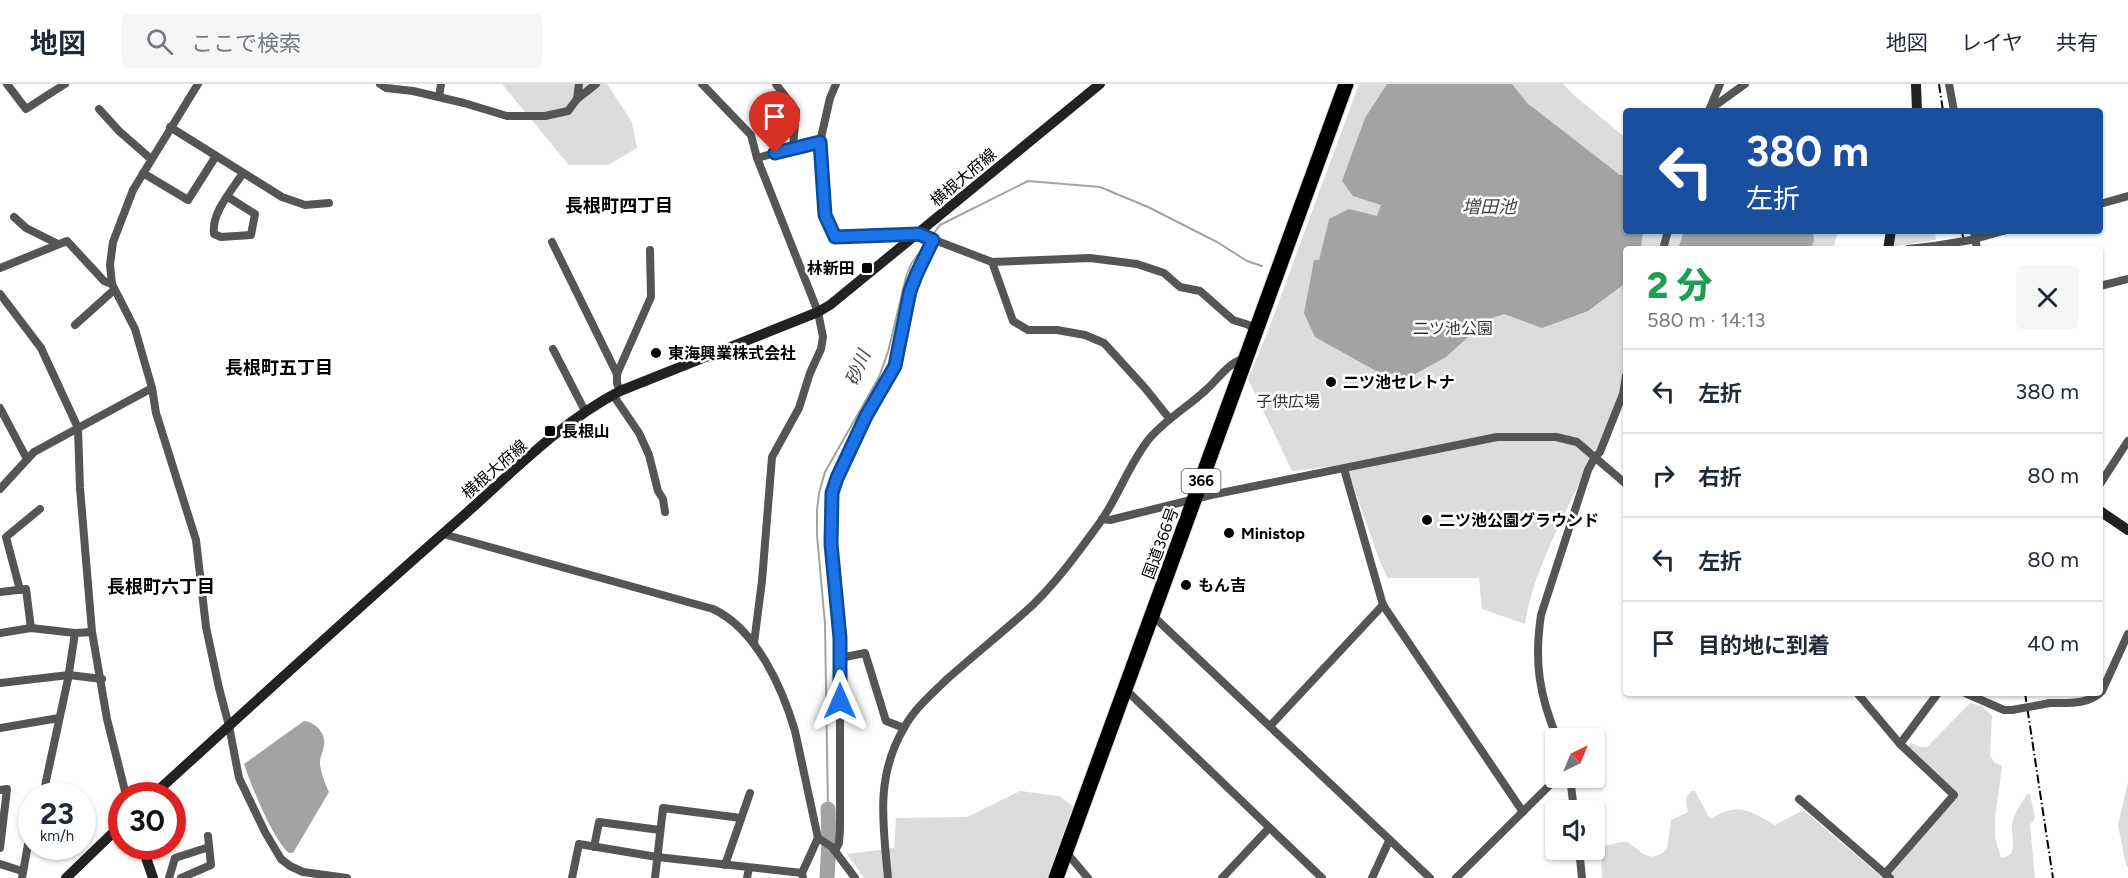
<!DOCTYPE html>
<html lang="ja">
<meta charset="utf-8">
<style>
body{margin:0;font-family:Figtree,"Noto Sans JP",sans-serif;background:#f6f6f7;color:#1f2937;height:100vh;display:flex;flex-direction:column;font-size:22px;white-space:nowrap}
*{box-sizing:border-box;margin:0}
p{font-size:20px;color:#747a83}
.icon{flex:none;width:33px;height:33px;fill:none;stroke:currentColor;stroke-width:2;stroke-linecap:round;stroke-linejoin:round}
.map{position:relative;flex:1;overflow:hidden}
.side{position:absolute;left:1623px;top:162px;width:480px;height:450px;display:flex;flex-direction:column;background:#fff;border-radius:6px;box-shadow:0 2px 4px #0004}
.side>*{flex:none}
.banner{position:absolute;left:1623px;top:24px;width:480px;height:126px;border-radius:6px;box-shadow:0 2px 4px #0004;background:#1a4fa0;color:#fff;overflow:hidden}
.needle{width:39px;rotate:43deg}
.controls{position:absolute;left:1545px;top:644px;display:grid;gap:12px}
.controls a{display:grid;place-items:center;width:60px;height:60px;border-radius:6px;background:#fff;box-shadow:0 2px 4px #0004;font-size:30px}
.speed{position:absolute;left:18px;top:698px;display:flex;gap:12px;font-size:30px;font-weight:700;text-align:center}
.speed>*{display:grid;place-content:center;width:78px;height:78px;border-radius:50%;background:#fff;box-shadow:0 2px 4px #0004;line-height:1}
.speed small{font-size:15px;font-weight:400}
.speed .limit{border:9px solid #d22;background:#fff;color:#111}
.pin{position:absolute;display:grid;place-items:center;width:51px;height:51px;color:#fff;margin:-62px -26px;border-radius:50% 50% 50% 0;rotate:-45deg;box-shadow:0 0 6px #0007}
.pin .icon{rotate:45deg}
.me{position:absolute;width:66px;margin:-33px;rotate:0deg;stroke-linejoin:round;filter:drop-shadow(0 0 4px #0008)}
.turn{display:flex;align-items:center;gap:21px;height:126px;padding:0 24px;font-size:27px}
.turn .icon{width:78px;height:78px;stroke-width:2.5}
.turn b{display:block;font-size:42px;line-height:51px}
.round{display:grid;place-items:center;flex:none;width:63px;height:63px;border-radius:6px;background:#f6f6f7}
.overview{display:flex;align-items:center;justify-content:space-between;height:102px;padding:0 24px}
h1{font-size:36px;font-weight:800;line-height:45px;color:#1e9e55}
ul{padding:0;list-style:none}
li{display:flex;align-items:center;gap:18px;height:84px;padding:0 24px;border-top:2px solid #e0e1e3}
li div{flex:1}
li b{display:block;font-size:22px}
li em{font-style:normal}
header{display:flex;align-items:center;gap:36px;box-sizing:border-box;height:84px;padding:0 30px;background:#fff;border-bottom:2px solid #e0e1e3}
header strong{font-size:28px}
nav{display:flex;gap:33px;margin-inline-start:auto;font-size:21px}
.search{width:420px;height:54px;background:#f6f6f7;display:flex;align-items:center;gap:15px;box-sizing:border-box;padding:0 21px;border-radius:6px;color:#747a83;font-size:22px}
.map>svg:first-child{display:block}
.green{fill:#dcdcdc}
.water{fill:#a3a3a3}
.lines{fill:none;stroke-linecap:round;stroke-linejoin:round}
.stream{stroke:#a3a3a3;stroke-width:2}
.river{stroke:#a3a3a3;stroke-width:15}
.highway-casing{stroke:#dbdbdb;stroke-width:17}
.street{stroke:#555;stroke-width:8}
.secondary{stroke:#222;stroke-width:10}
.highway{stroke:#000;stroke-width:15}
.rail{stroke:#000;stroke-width:2;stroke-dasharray:9 3 1.5 3;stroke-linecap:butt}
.street-bridge{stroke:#555;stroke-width:8}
.route-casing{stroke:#114b97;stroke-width:15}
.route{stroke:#1a73e8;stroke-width:10}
.poi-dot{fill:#000;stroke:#fff;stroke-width:2}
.labels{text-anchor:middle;stroke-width:5;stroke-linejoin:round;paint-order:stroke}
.shield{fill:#fff;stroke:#4c4c4c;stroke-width:1.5}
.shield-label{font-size:15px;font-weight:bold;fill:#000}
.street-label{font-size:16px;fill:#000;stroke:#fff}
.poi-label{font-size:16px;font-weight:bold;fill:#000;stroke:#fff;text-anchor:start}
.park-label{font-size:16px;fill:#333;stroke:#fff}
.neighbourhood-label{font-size:18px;font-weight:bold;fill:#000;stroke:#fff}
.water-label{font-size:18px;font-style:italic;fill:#444;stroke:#fff}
</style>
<header>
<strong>地図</strong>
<div class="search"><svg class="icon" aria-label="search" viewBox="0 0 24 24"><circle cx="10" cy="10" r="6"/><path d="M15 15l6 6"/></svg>ここで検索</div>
<nav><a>地図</a><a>レイヤ</a><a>共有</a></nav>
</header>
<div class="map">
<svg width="2128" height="794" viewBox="0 0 2128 794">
<rect width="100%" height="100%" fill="#fff"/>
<g class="green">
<polygon points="502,0 607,0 632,38 637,64 608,81 569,81"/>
<path d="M1359,0H1563L1576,13L1626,54V147H1838L1833,165H1626V300L1603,366H1592L1588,380C1566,430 1533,486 1525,540L1482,525L1479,494H1388L1380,478L1346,381L1292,387L1248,295L1268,247Z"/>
<polygon points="1894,147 1935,147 1936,156 1890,163"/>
<path d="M1970,619L1982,622L1992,632L1990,671L1994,678L2002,682L1995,734V753L2001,774C2021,771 2010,753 2012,741C2013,732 2022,718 2027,710H2030L2035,734L2030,741L2035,794H1886L1957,711L1909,666L1908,662L1911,659L1920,663H1927Z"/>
<polygon points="2128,698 2128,783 2126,781 2118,741"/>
<polygon points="1020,707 1059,712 1073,722 1047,794 864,794 847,770 894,764 896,734 967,733"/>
<path d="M1692,707H1695L1710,735C1738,718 1749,726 1775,741L1803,726L1883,794H1602L1601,766L1604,762L1626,757C1643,768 1648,781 1667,765L1671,736L1688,728C1686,718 1684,713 1692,707Z"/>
</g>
<g class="water">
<polygon points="1387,0 1512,0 1527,19 1620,91 1626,91 1626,147 1643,147 1641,165 1626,165 1626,198 1623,201 1588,227 1542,244 1504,230 1487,236 1446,273 1410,293 1376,287 1315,253 1304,229 1314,176 1319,176 1329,135 1349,125 1377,132 1381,121 1353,112 1342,97 1365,34"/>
<polygon points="1684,147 1813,147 1814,157 1810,165 1684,165 1679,162"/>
<path d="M304,637C315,638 326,649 324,661C323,668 320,672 320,680C321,689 325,700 329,708L293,769H289C273,756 251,701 244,680Z"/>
</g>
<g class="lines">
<g class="stream">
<polyline points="931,153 940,141 1028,97 1100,103 1148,123 1217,158 1247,177 1262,182"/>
<polyline points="828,725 825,540 817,451 817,426 819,409 825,388 879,293 888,268 906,193 911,180 928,157"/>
</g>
<polyline class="river" points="827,794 829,757 828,725"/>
<defs>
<polyline id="highway" points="1056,794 1346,0"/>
</defs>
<use href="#highway" class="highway-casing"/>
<g class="street">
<polyline points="7,0 26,25 65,0"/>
<polyline points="198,0 133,106 113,158 110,181 112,200 135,245 152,304 156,329 196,456 206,543 219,604 229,642 239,694 265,748 281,775 290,782 303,788 347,794"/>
<polyline points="380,0 386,4 413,7 464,19 507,32 545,32 568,27 577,15 596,0"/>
<polyline points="702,0 751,51 757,74 818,228 823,253 821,265 810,289 799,324 772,373 762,497 754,559"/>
<polyline points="776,0 796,27 793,64 820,58"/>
<polyline points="836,0 830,14 820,58 825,131 835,153 919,150 992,178 1090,174 1137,180 1164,189 1180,203 1200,207 1233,236 1249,241 1255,247"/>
<polyline points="1949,0 1954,27"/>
<polyline points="439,13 441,0"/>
<polyline points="577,15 579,0"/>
<polyline points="1710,24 1720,0"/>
<polyline points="99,25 119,47 151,75"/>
<polyline points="1709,26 1745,0"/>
<polyline points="170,43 282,113 305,121 329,119"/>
<polyline points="757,74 793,64"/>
<polyline points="143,89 188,116 216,72"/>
<path d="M228,113L255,130L251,151L221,153L214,150C211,129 232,106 243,89"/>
<polyline points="2100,120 2128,112"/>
<polyline points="14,133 26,144 58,160"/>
<polyline points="1974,147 1977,165"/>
<polyline points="1971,156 2003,147"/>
<polyline points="552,158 617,290"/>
<polyline points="1663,165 1668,147"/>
<polyline points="1908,165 1934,162"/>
<polyline points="992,178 1013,237 1028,246 1057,246 1085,251 1104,259 1145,304 1169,334"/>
<polyline points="0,184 67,157 104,197 112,200"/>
<polyline points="2100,202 2128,195"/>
<polyline points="0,210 41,264 78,344 80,404 92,548 107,635 126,711"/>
<polyline points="75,241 114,206"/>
<polyline points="553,265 585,327"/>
<polyline points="620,307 617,299 617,290 651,213 650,166"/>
<polyline points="613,311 639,349 649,371 658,407 663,415 665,428"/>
<polyline points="0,324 27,375"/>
<polyline points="1344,385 1383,521 1523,728"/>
<polyline points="2100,400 2128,357"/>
<polyline points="0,405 34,368 152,304"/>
<polyline points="1102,435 1110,436 1211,411 1497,353 1556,353 1577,358 1626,400"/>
<path d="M443,450L713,525C756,545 782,603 795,647L818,754L802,789L803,794"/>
<polyline points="20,506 6,453 40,425"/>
<polyline points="0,508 26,505 31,544"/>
<polyline points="1152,531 1430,794"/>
<polyline points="0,549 31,544 75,549"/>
<polyline points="840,574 865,569 886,637 904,644"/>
<polyline points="0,599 69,591 102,595"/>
<polyline points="1125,605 1322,794"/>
<polyline points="1857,609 1900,660 1954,711 1885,790"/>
<polyline points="1965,609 2004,626 2012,626"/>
<path d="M2050,619C2068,619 2089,621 2102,607L2128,550"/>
<polyline points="1270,642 1383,521"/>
<polyline points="0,644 59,634"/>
<path d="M1557,654C1539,610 1534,578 1541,531L1588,386L1595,373L1600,368L1623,310L1626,292"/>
<polyline points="1900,660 1938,609"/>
<polyline points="1570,693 1574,726"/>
<polyline points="0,706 7,705 0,764"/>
<polyline points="43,711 68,595 75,549 92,548"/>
<polyline points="1799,715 1890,794"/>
<polyline points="818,754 832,763 855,794"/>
<polyline points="594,763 599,738 660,746"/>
<polyline points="1579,765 1582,794"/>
<polyline points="835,767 839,759 840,745 840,574 831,460 832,409 837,394 866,332 895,282 910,207 917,189 934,156"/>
<polyline points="1066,768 1088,794"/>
<polyline points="0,780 22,787"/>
<polyline points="725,781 750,709"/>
<polyline points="22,794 32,738"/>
<polyline points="169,794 175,774 209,763"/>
<polyline points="181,794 211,781 208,752"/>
<polyline points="572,794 579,760 657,773 802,789"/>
<polyline points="655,794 663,724 741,734"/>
<polyline points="747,794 749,784"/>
<path d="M888,794C883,740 875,693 904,644C914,625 931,611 946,596C972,573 999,551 1025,528C1052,505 1080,466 1101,437C1119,411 1129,380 1149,355C1166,335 1188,323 1207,305C1217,296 1232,275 1245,275"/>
<polyline points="1222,794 1269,744"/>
<polyline points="1372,794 1389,757"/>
<polyline points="1456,794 1558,693"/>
</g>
<g class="secondary">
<polyline points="1916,0 1917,27"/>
<polyline points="1888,165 1891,147"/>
<polyline points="2100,427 2128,446"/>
<path d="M153,711C253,620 352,529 454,440C507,394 557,340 620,307L818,228L830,221L1100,0"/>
<polyline points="142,762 153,794"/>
<polyline points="66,794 122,740"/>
</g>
<use href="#highway" class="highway"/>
<g class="rail">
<polyline points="1939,0 1943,27"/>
<polyline points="1962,147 1965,165"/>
<polyline points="2025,609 2053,794"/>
</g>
<g class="street-bridge">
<polyline points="1934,162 1971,156"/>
<polyline points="2012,626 2050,619"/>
</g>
</g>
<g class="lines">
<defs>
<polyline id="route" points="775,69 820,58 825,131 835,153 919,150 933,156 917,189 910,207 895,282 866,332 837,394 832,409 831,460 840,554 840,617"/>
</defs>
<use href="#route" class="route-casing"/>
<use href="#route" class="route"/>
</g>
<g class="poi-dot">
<rect x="861" y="178" width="12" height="12" rx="3"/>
<circle cx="656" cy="269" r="6"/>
<circle cx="1331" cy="298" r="6"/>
<rect x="544" y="341" width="12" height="12" rx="3"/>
<circle cx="1427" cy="436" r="6"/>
<circle cx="1229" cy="449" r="6"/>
<circle cx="1186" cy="501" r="6"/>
</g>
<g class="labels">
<rect class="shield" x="1181.5" y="385" width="39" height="24" rx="4.5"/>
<g class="shield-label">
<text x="1201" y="402">366</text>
</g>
<g class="street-label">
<text transform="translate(963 93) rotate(-40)" y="6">横根大府線</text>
<text transform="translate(494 385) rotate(-41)" y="6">横根大府線</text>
<text transform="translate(1160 459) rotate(-70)" y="6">国道366号</text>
</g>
<g class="poi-label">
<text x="855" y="190" text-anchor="end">林新田</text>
<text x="668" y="275">東海興業株式会社</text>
<text x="1343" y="304">二ツ池セレトナ</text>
<text x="562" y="353">長根山</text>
<text x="1439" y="442">二ツ池公園グラウンド</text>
<text x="1241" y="455">Ministop</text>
<text x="1198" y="507">もん吉</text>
</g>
<g class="park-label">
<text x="1453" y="250">二ツ池公園</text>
<text x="1288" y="323">子供広場</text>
</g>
<g class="neighbourhood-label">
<text x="619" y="128">長根町四丁目</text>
<text x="279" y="290">長根町五丁目</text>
<text x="161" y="509">長根町六丁目</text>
</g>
<g class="water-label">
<text x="1489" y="129">増田池</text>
<text transform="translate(858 284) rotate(-67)" y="6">砂川</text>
</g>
</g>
</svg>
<div class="controls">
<a><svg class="needle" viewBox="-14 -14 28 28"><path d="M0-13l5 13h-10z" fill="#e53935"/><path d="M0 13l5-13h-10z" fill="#747a83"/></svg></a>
<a><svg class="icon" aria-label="sound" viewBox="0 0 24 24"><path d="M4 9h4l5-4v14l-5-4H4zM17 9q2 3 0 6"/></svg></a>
</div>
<div class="speed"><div>23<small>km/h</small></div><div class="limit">30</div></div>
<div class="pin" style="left:775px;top:69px;background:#d93025"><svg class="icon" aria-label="arrive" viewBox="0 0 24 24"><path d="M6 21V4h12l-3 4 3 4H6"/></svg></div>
<svg class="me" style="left:840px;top:617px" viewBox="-20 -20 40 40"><path d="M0-17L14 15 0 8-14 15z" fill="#1a73e8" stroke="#fff" stroke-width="4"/></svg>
<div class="banner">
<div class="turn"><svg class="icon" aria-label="left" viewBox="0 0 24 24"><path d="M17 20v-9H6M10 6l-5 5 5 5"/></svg><div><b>380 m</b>左折</div></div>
</div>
<section class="side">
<div class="overview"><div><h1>2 分</h1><p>580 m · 14:13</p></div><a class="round"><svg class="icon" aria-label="close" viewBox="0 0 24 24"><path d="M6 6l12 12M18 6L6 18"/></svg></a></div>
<ul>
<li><svg class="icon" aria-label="left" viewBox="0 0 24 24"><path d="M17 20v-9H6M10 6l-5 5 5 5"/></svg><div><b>左折</b></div><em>380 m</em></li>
<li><svg class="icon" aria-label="right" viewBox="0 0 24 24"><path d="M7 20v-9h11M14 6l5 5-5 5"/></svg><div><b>右折</b></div><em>80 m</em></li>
<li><svg class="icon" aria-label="left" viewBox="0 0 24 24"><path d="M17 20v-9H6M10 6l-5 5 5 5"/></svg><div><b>左折</b></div><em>80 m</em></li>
<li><svg class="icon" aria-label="arrive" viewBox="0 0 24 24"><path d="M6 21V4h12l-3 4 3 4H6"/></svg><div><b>目的地に到着</b></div><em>40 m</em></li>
</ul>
</section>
</div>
